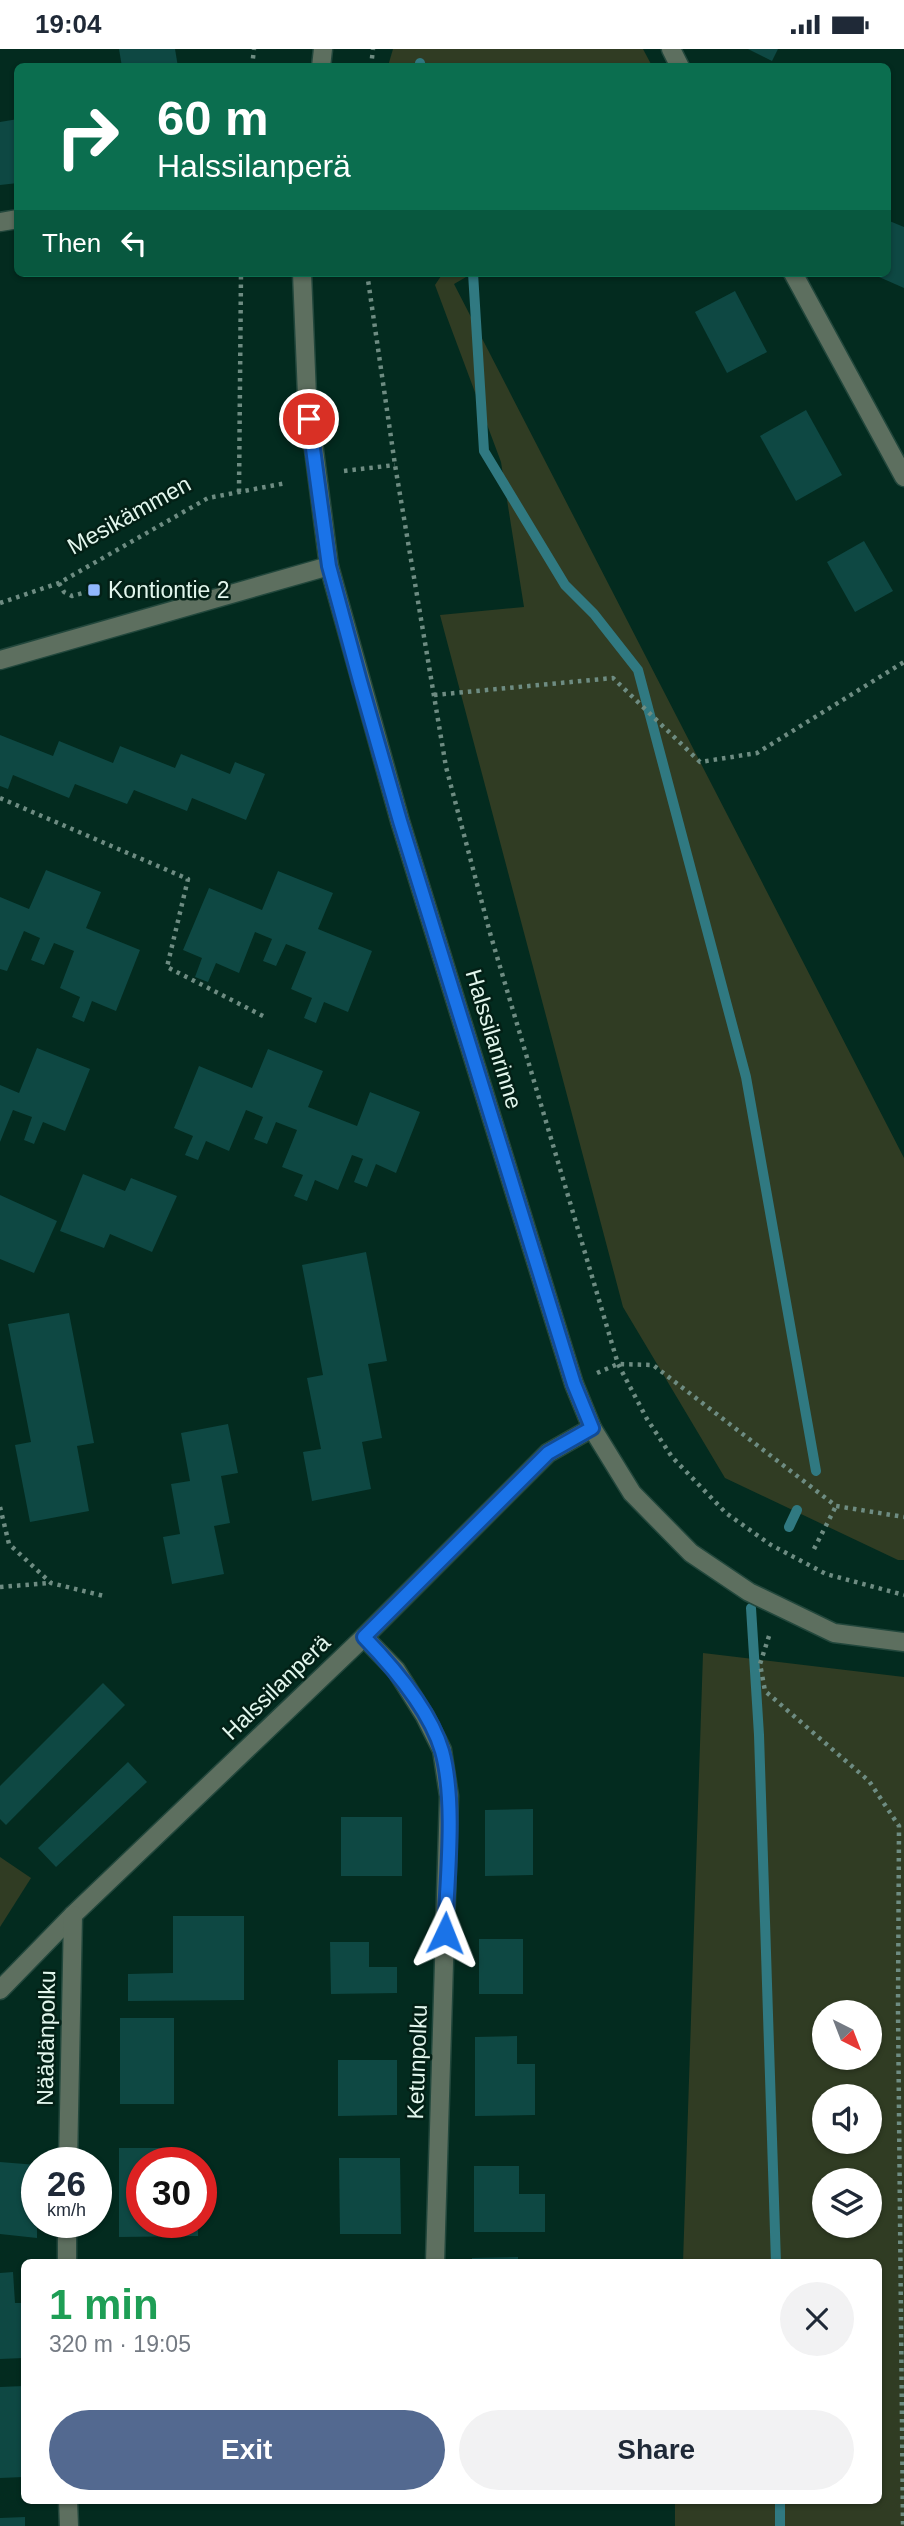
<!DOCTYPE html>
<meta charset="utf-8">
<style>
body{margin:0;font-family:Arial,sans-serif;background:#f2f2f3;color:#1f2937;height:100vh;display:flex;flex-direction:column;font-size:26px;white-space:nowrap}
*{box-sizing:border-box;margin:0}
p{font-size:23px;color:#747a83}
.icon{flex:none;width:38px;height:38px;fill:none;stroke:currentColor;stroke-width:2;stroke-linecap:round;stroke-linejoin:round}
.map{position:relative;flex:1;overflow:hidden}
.sheet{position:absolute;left:21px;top:2210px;width:861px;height:245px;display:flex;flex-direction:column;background:#fff;border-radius:10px;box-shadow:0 2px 5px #0004}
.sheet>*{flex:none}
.hud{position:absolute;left:14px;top:14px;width:877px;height:214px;border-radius:10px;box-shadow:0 2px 5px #0004;background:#0b6e4f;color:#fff;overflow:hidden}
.needle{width:46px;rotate:138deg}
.buttons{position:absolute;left:812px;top:1951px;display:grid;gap:14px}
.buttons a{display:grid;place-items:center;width:70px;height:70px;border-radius:50%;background:#fff;box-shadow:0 2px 5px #0004;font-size:35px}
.speed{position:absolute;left:21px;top:2098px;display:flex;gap:14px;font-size:35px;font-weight:700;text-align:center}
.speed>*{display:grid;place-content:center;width:91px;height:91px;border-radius:50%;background:#fff;box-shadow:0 2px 5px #0004;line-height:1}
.speed small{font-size:18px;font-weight:400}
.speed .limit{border:10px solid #d22;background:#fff;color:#111}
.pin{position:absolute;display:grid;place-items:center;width:60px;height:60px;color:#fff;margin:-30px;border:4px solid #fff;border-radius:50%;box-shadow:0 2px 7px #0007}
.me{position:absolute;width:77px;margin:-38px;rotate:2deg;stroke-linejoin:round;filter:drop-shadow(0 0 5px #0008)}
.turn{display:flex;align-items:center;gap:24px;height:147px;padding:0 28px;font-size:32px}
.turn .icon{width:91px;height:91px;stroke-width:2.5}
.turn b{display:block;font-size:49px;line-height:60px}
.then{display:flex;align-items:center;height:66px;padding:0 28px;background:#0003;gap:14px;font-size:26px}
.round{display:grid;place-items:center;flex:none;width:74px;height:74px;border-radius:37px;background:#f2f2f3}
.head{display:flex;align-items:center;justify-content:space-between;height:119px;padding:0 28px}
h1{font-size:42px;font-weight:700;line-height:52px;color:#1e9e55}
.cta{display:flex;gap:14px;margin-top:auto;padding:14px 28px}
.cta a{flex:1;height:80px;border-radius:42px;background:#536990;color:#fff;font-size:28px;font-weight:700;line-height:80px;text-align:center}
.cta a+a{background:#f2f2f3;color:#1f2937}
.status{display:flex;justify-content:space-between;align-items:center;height:49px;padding:0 35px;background:#fff;direction:ltr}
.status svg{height:19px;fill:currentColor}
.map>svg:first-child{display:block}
.green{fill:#303c23;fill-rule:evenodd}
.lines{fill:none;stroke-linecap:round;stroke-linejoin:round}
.stream{stroke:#307981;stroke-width:10}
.building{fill:#0e4843}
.minor-casing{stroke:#22473c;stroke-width:21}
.path{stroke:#6e8c82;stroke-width:4.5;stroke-dasharray:3.5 5;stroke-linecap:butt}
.minor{stroke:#5d6f5f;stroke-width:18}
.route-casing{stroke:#114b97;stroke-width:18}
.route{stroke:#1a73e8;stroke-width:12}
.poi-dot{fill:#92b7fd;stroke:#032016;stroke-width:2.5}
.labels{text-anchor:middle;stroke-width:5;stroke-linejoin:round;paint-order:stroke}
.street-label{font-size:23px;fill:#e2f6ed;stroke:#032016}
.poi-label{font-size:23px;fill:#e2f6ed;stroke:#032016;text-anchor:start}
</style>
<div class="status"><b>19:04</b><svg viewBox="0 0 49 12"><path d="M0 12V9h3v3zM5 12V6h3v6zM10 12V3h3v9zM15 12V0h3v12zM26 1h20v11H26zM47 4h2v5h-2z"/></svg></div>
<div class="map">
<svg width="904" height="2477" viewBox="0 0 904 2477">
<rect width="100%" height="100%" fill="#032b1f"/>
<g class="green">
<polygon points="393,0 643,0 652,17 388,17"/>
<polygon points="443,224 473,224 454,235 904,1109 904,1511 898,1511 725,1429 623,1258 440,566 524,558 501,413 435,236"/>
<path d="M703,1604L904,1628V2477H675V2452H878V2214H683ZM824,1964H870V2009H824ZM824,2048H870V2093H824ZM824,2132H870V2177H824Z"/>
<polygon points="0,1808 31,1829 0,1878"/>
</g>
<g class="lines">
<g class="stream">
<polyline points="420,14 421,18"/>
<polyline points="473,224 484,402 565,536 594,565 638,621 746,1028 816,1422"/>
<polyline points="789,1478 797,1461"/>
<polyline points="751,1559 759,1686 776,2214"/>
<polyline points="780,2452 780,2477"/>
</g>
</g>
<g class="building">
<polygon points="119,0 175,0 178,18 122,18"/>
<polygon points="748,0 778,0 772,12"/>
<polygon points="18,70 18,134 0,136 0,73"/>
<polygon points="887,171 904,178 904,239 870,224 887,224"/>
<polygon points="735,242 767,303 727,324 695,263"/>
<polygon points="806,361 842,426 796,452 760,387"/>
<polygon points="864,492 893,542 855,563 827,513"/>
<polygon points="0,686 53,707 59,692 113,714 120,697 175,719 181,705 230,725 235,713 265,725 246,771 192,749 187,762 134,741 127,755 75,735 69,749 13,726 8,740 0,737"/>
<polygon points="46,821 101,843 86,879 140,901 116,962 92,952 84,973 72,968 80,948 60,939 74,902 54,894 44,916 31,911 40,889 24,882 7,922 0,920 0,848 29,860"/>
<polygon points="278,822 333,844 318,880 372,902 348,963 324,953 316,974 304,969 312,949 291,940 306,903 286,895 276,917 263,912 272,890 255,883 239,924 216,914 208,933 195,928 202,909 183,901 209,839 262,861"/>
<polygon points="37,999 90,1020 65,1082 43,1073 34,1095 24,1091 32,1068 13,1061 0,1093 0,1036 19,1044"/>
<polygon points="268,1000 323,1022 308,1058 357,1077 370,1043 420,1063 396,1124 376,1115 367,1138 354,1133 363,1110 352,1106 338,1141 315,1131 307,1152 294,1147 303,1126 282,1118 297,1081 276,1073 267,1095 254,1090 263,1068 246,1061 229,1102 206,1092 198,1111 185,1106 193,1087 174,1079 199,1017 252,1039"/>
<polygon points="83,1125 125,1142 131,1129 177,1147 152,1203 110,1185 104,1199 60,1182"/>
<polygon points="0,1146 57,1172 34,1224 0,1210"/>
<polygon points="366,1203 387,1312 368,1315 382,1389 362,1393 371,1440 312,1452 303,1403 321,1400 307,1329 323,1326 302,1216"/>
<polygon points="69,1264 94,1394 77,1397 89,1462 30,1473 15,1396 31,1393 8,1275"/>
<polygon points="228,1375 238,1424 221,1427 230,1474 214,1477 224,1525 172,1535 163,1488 180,1485 171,1435 190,1432 181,1384"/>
<polygon points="103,1634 125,1656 6,1776 0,1770 0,1737"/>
<polygon points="128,1713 147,1733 56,1818 38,1799"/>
<polygon points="533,1760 533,1826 485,1827 485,1761"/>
<rect x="341" y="1768" width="61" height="59"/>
<polygon points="173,1867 244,1867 244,1951 128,1952 128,1925 173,1924"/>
<rect x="479" y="1890" width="44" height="55"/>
<polygon points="330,1893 369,1893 369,1918 397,1918 397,1944 331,1945"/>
<rect x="120" y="1969" width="54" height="86"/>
<polygon points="517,1987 517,2015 535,2015 535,2066 475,2067 475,1988"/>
<polygon points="338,2011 397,2011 397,2066 338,2067"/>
<polygon points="119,2099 179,2099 180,2114 142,2114 142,2174 198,2174 198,2187 119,2188"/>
<polygon points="339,2109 400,2109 401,2185 340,2185"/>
<polygon points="0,2113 37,2116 37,2189 0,2185"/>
<polygon points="474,2117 519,2117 519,2145 545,2145 545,2183 474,2183"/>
<polygon points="518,2208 518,2214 472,2214 472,2209"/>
<rect x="117" y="2211" width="49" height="3"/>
<polygon points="13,2223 15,2254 23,2254 24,2309 0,2310 0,2224"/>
<polygon points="24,2337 24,2428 0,2429 0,2338"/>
<polygon points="25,2468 25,2477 0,2477 0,2469"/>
</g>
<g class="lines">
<defs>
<g id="minor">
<polyline points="671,0 680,18"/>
<polyline points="321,18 323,0"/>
<polyline points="0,173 18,170"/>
<polyline points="302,224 307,347 329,517 400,772 574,1335 592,1379 632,1444 691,1504 749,1543 834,1584 904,1593"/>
<polyline points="793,224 904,428"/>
<polyline points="0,611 329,517"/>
<polyline points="364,1588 396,1621 425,1667 442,1701 449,1747 435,2214"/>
<polyline points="0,1941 73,1866 364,1588 548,1404 592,1379"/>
<polyline points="68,2114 73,1866"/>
<polyline points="67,2214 67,2174"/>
<polyline points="68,2452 69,2477"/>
</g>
</defs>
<use href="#minor" class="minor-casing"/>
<g class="path">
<polyline points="252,18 254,0"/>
<polyline points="371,18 373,0"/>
<polyline points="367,224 395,416 446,718 490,884 618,1315 647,1370 672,1408 726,1464 771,1496 826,1525 904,1546"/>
<polyline points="344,422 395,416"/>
<polyline points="239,443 241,224"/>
<polyline points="59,534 64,543 72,547 94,541"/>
<polyline points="0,554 59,534 208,449 286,434"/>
<polyline points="434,646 613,629 700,713 757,704 904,613"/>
<polyline points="0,749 188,830 167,918 265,968"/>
<polyline points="597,1324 618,1315 653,1316 836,1457 904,1468"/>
<polyline points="0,1458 9,1495 51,1534 104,1547"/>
<polyline points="814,1500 836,1457"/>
<polyline points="0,1538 50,1534"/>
<polyline points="769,1587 760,1615 765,1642 869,1732 899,1777 898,1960 903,2477"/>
</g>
<use href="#minor" class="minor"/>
</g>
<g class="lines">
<defs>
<path id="route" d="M309,370L329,517L360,632L400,772L574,1335L592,1379L548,1404L364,1588C393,1618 430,1661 442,1702C456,1752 447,1831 445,1884"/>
</defs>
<use href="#route" class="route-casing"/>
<use href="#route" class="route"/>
</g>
<rect class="poi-dot" x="87" y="534" width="14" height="14" rx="3.5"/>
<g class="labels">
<g class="street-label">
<text transform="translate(129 466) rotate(-29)" y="8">Mesikämmen</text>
<text transform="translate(494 990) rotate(73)" y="8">Halssilanrinne</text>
<text transform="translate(276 1638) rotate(-44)" y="8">Halssilanperä</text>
<text transform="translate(46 1989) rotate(-89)" y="8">Näädänpolku</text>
<text transform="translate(417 2013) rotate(-88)" y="8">Ketunpolku</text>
</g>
<g class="poi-label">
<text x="108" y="549">Kontiontie 2</text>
</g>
</g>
</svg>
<div class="buttons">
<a><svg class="needle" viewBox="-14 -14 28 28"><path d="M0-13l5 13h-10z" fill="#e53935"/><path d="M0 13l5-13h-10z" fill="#747a83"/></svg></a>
<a><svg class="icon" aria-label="sound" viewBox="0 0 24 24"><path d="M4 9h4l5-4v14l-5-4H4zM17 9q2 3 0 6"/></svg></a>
<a><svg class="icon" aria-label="layers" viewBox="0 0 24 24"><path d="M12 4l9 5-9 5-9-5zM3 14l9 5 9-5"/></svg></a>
</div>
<div class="speed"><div>26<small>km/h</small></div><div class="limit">30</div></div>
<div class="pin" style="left:309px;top:370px;background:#d93025"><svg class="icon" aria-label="arrive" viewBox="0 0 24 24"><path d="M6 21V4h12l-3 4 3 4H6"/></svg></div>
<svg class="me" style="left:445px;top:1884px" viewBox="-20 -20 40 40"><path d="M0-17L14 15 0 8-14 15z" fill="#1a73e8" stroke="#fff" stroke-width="4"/></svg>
<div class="hud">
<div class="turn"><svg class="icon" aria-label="right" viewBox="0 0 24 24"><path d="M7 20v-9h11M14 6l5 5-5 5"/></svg><div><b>60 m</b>Halssilanperä</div></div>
<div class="then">Then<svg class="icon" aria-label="left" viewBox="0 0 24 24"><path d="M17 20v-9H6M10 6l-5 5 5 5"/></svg></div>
</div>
<section class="sheet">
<div class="head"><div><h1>1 min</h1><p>320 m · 19:05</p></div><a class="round"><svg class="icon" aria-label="close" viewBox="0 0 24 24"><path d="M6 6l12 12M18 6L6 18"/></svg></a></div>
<div class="cta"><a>Exit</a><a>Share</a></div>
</section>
</div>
